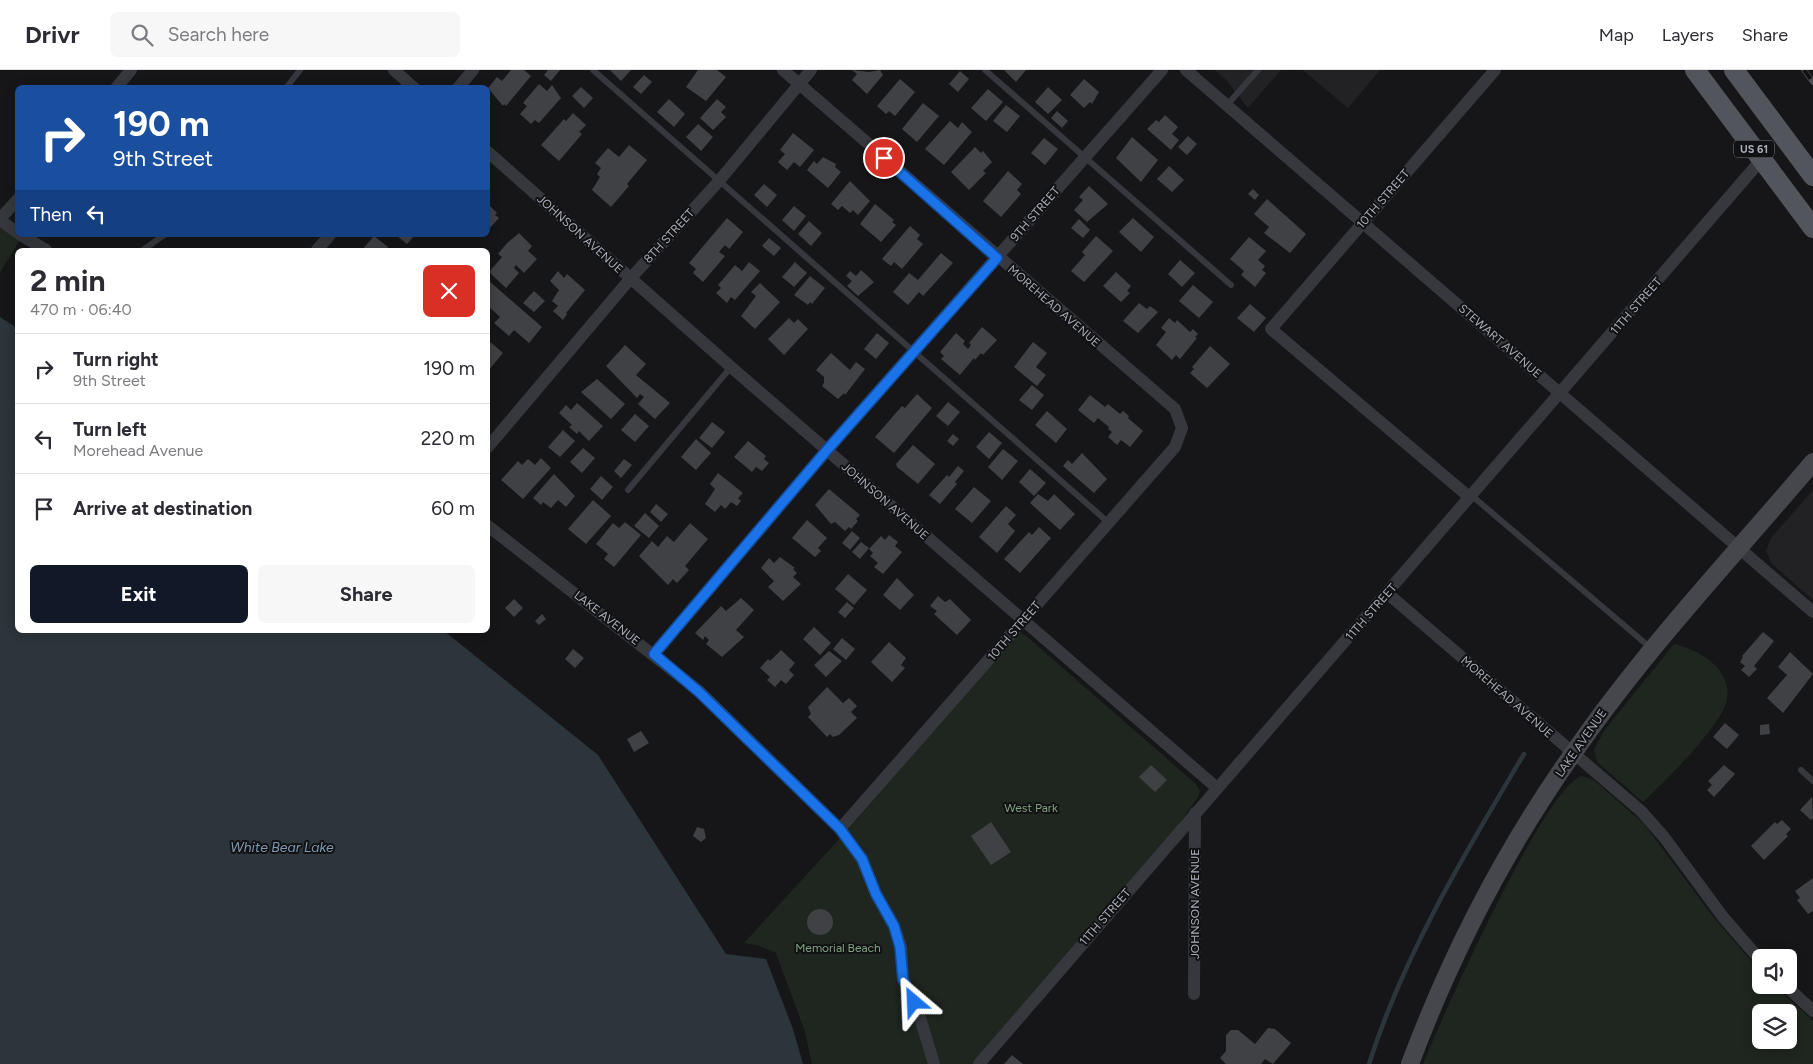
<!DOCTYPE html>
<meta charset="utf-8">
<style>
body{margin:0;font-family:Figtree,sans-serif;background:#f7f7f7;color:#2b2b33;height:100vh;display:flex;flex-direction:column;font-size:19px;white-space:nowrap}
*{box-sizing:border-box;margin:0}
p{font-size:16px;color:#7c7c81}
.icon{flex:none;width:28px;height:28px;fill:none;stroke:currentColor;stroke-width:2;stroke-linecap:round;stroke-linejoin:round}
.map{position:relative;flex:1;overflow:hidden}
.details{position:absolute;left:15px;top:178px;width:475px;height:385px;display:flex;flex-direction:column;background:#fff;border-radius:8px;box-shadow:0 2px 12px #0003}
.details>*{flex:none}
.hud{position:absolute;left:15px;top:15px;width:475px;height:152px;border-radius:8px;box-shadow:0 2px 12px #0003;background:#1a4fa0;color:#fff;overflow:hidden}
.fabs{position:absolute;left:1752px;top:879px;display:grid;gap:10px}
.fabs a{display:grid;place-items:center;width:45px;height:45px;border-radius:8px;background:#fff;box-shadow:0 2px 12px #0003;font-size:25px}
.pin{position:absolute;display:grid;place-items:center;width:42px;height:42px;color:#fff;margin:-21px;border:2px solid #fff;border-radius:50%;box-shadow:0 1px 5px #0007}
.me{position:absolute;width:55px;margin:-28px;rotate:334deg;stroke-linejoin:round;filter:drop-shadow(0 0 4px #0008)}
.turn{display:flex;align-items:center;gap:18px;height:105px;padding:0 15px;font-size:22px}
.turn .icon{width:65px;height:65px;stroke-width:2.5}
.turn b{display:block;font-size:35px;line-height:42px}
.then{display:flex;align-items:center;height:48px;padding:0 15px;background:#0003;gap:10px;font-size:19px}
.round{display:grid;place-items:center;flex:none;width:52px;height:52px;border-radius:8px;background:#f7f7f7}
.summary{display:flex;align-items:center;justify-content:space-between;height:85px;padding:0 15px}
h1{font-size:30px;font-weight:700;line-height:38px}
.action{display:flex;gap:10px;margin-top:auto;padding:10px 15px}
.action a{flex:1;height:58px;border-radius:8px;background:#111827;color:#fff;font-size:20px;font-weight:700;line-height:58px;text-align:center}
.action a+a{background:#f7f7f7;color:#2b2b33}
ul{padding:0;list-style:none}
li{display:flex;align-items:center;gap:15px;height:70px;padding:0 15px;border-top:1px solid #e1e1e2}
li div{flex:1}
li b{display:block;font-size:19px}
li em{font-style:normal}
header{display:flex;align-items:center;gap:30px;box-sizing:border-box;height:70px;padding:0 25px;background:#fff;border-bottom:1px solid #e1e1e2}
header strong{font-size:24px}
nav{display:flex;gap:28px;margin-inline-start:auto;font-size:18px}
.search{width:350px;height:45px;background:#f7f7f7;display:flex;align-items:center;gap:12px;box-sizing:border-box;padding:0 18px;border-radius:8px;color:#7c7c81;font-size:19px}
.map>svg:first-child{display:block}
.built{fill:#222225}
.green{fill:#1e261f;fill-rule:evenodd}
.water{fill:#2c353c}
.lines{fill:none;stroke-linecap:round;stroke-linejoin:round}
.stream{stroke:#2c353c;stroke-width:4.5}
.building{fill:#404145}
.lane{stroke:#37383d;stroke-width:6}
.street{stroke:#37383d;stroke-width:12}
.secondary{stroke:#45474d;stroke-width:18}
.primary{stroke:#53555c;stroke-width:20}
.rail-casing{stroke:#4a4c52;stroke-width:5.5}
.rail{stroke:#111113;stroke-width:4;stroke-dasharray:11;stroke-linecap:butt}
.route-casing{stroke:#114b97;stroke-width:12}
.route{stroke:#1a73e8;stroke-width:9}
.labels{text-anchor:middle;stroke-width:4;stroke-linejoin:round;paint-order:stroke}
.shield{fill:#111113;stroke:#7b7e86;stroke-width:1}
.shield-label{font-size:11px;font-weight:bold;fill:#a8adb8}
.street-label{font-size:12px;fill:#a8adb8;stroke:#111113}
.park-label{font-size:12px;fill:#7fa381;stroke:#111113}
.water-label{font-size:14px;font-style:italic;fill:#7f9bb3;stroke:#111113}
</style>
<header>
<strong>Drivr</strong>
<div class="search"><svg class="icon" aria-label="search" viewBox="0 0 24 24"><circle cx="10" cy="10" r="6"/><path d="M15 15l6 6"/></svg>Search here</div>
<nav><a>Map</a><a>Layers</a><a>Share</a></nav>
</header>
<div class="map">
<svg width="1813" height="994" viewBox="0 0 1813 994">
<rect width="100%" height="100%" fill="#161618"/>
<g class="built">
<polygon points="1215,0 1281,0 1248,38 1226,10"/>
<polygon points="1303,0 1380,0 1348,38"/>
<polygon points="1813,420 1813,530 1771,493 1766,480 1771,468"/>
</g>
<g class="green">
<polygon points="0,158 20,170 0,203"/>
<polygon points="1020,563 1025,565 1196,714 1200,721 1198,727 1165,774 972,994 812,994 805,962 776,883 760,876 744,873 854,753 1015,565"/>
<path d="M1674,574C1699,580 1732,598 1727,629C1723,655 1663,713 1643,732L1597,692L1594,680L1604,661Z"/>
<path d="M1582,706L1594,710L1644,754L1714,848L1761,902V915H1774L1813,951V994H1423C1440,951 1546,714 1582,706ZM1761,942H1789V970H1761Z"/>
</g>
<polygon class="water" points="0,247 17,258 18,560 443,560 598,685 726,884 766,889 793,959 803,994 0,994"/>
<g class="lines">
<path class="stream" d="M1369,994C1404,884 1465,783 1524,684"/>
</g>
<g class="building">
<polygon points="511,0 524,0 531,6 506,36 504,34 503,36 488,18 497,7 502,11"/>
<polygon points="548,0 560,0 551,11 544,5"/>
<polygon points="610,0 631,0 621,11"/>
<polygon points="698,0 717,0 726,7 706,31 686,17"/>
<polygon points="852,0 869,2 880,0 883,5 867,24 852,10 857,4"/>
<polygon points="1004,0 1026,0 1016,12"/>
<polygon points="960,1 969,9 958,22 949,14"/>
<polygon points="644,5 652,12 641,24 633,17"/>
<polygon points="900,9 915,22 895,46 889,41 886,44 877,36"/>
<polygon points="1084,9 1099,22 1092,34 1090,32 1084,38 1070,25"/>
<polygon points="539,14 547,21 552,15 561,28 539,53 535,50 531,54 520,44 527,36 523,33"/>
<polygon points="581,17 593,28 584,38 572,26"/>
<polygon points="1048,17 1062,30 1048,44 1035,32"/>
<polygon points="988,19 1003,32 986,51 971,38"/>
<polygon points="669,29 685,44 674,57 657,42"/>
<polygon points="717,29 726,37 721,42 726,47 713,60 700,48"/>
<polygon points="923,33 939,46 917,72 902,59"/>
<polygon points="1006,35 1020,46 1007,62 993,51"/>
<polygon points="1057,41 1068,51 1062,58 1051,48"/>
<polygon points="573,43 586,55 579,62 582,64 559,91 541,75 564,49 566,51"/>
<polygon points="1165,45 1178,57 1172,64 1179,70 1171,80 1147,59 1156,50 1159,52"/>
<polygon points="950,51 958,58 962,52 972,62 944,95 925,79"/>
<polygon points="698,54 713,67 701,81 686,67"/>
<polygon points="793,63 814,80 800,97 794,92 787,100 778,92 785,84 780,80"/>
<polygon points="1188,66 1197,74 1187,85 1178,77"/>
<polygon points="1132,67 1158,90 1141,112 1116,88"/>
<polygon points="1044,68 1058,79 1045,95 1031,83"/>
<polygon points="629,75 647,90 627,114 629,116 611,137 592,120 600,107 597,104 601,98 595,93 608,78 619,87"/>
<polygon points="975,77 981,83 983,81 992,92 983,101 986,103 969,120 951,102"/>
<polygon points="823,87 836,94 835,97 841,102 828,118 807,100 814,91 817,94"/>
<polygon points="1169,96 1184,110 1172,122 1157,109"/>
<polygon points="1008,101 1022,114 1017,120 1021,124 1001,147 983,131"/>
<polygon points="850,111 870,131 858,145 853,140 850,143 842,136 838,140 831,134"/>
<polygon points="764,114 777,125 767,137 754,125"/>
<polygon points="1089,116 1108,134 1087,152 1074,140 1083,130 1079,127"/>
<polygon points="1253,119 1259,125 1255,130 1248,124"/>
<polygon points="1267,129 1306,164 1290,183 1264,163 1269,157 1254,144"/>
<polygon points="488,134 497,143 495,145 499,148 488,160"/>
<polygon points="875,134 894,150 892,152 896,155 881,172 860,154"/>
<polygon points="794,136 806,146 794,161 782,150"/>
<polygon points="727,148 743,162 729,179 725,175 719,182 725,186 703,212 693,203 696,199 689,193"/>
<polygon points="1133,148 1154,167 1141,182 1119,162"/>
<polygon points="1079,149 1090,160 1083,168 1071,158"/>
<polygon points="809,151 822,163 811,176 798,164"/>
<polygon points="910,156 920,165 917,169 923,174 902,199 894,192 891,196 882,189"/>
<polygon points="519,163 532,176 528,181 537,189 524,203 516,195 514,198 519,203 506,218 489,202 502,187 498,184 507,173"/>
<polygon points="396,165 415,165 407,174"/>
<polygon points="374,166 388,177 385,180 362,180"/>
<polygon points="1096,166 1113,181 1084,212 1071,201 1085,185 1082,182"/>
<polygon points="1249,167 1266,181 1258,190 1265,196 1262,200 1266,203 1255,217 1241,205 1244,201 1230,189"/>
<polygon points="769,168 781,178 774,186 762,176"/>
<polygon points="941,183 953,193 923,226 919,222 908,235 893,222 909,203 918,210"/>
<polygon points="1180,190 1195,203 1182,217 1168,204"/>
<polygon points="749,192 760,201 735,230 731,227 727,233 716,223 721,218 718,215 735,195 742,201"/>
<polygon points="795,192 807,203 794,217 782,207"/>
<polygon points="861,200 874,212 858,226 847,216 852,211 846,206 850,201 856,206"/>
<polygon points="558,201 564,208 567,204 585,220 566,243 567,244 563,250 553,241 558,236 552,231 559,220 550,211"/>
<polygon points="1116,202 1131,216 1127,221 1130,223 1121,232 1103,216"/>
<polygon points="810,206 825,218 812,234 810,232 808,235 794,225"/>
<polygon points="488,210 542,257 529,273 514,260 509,266 494,253 500,247 488,236"/>
<polygon points="760,213 780,232 755,259 741,246 756,226 751,222"/>
<polygon points="1193,215 1213,232 1199,248 1179,231"/>
<polygon points="534,221 545,231 534,242 523,233"/>
<polygon points="1139,233 1147,239 1150,236 1158,242 1138,263 1123,251"/>
<polygon points="1250,234 1266,248 1254,262 1237,248"/>
<polygon points="789,248 794,253 798,249 808,259 784,285 768,269"/>
<polygon points="1169,248 1175,253 1177,250 1190,262 1193,259 1198,264 1195,267 1197,268 1180,289 1176,285 1172,290 1156,275 1166,262 1161,258"/>
<polygon points="982,257 997,270 983,285 981,283 975,290 974,288 960,305 941,289 944,286 940,282 956,263 965,271 963,274 968,279 971,275 969,273"/>
<polygon points="877,263 889,273 876,289 864,279"/>
<polygon points="488,270 503,283 488,301"/>
<polygon points="1033,272 1047,283 1036,297 1046,305 1037,316 1014,297"/>
<polygon points="625,275 646,294 636,305 670,333 655,349 638,334 644,327 640,324 637,328 606,296"/>
<polygon points="1210,276 1230,294 1207,318 1190,303 1194,299 1192,297"/>
<polygon points="831,283 850,300 856,292 865,299 845,325 844,323 838,329 822,316 824,313 824,307 816,300"/>
<polygon points="597,309 625,334 611,349 581,322"/>
<polygon points="1032,315 1044,325 1032,340 1019,330"/>
<polygon points="917,324 932,338 894,383 875,367 902,336 905,338"/>
<polygon points="1090,325 1105,337 1108,334 1120,344 1123,341 1129,346 1128,348 1143,361 1130,377 1121,370 1117,375 1108,367 1112,362 1108,359 1109,357 1098,348 1094,353 1078,340"/>
<polygon points="948,332 960,342 948,356 936,346"/>
<polygon points="577,333 603,356 589,371 579,361 577,364 569,357 572,355 559,343 566,335 571,340"/>
<polygon points="1047,341 1067,359 1056,373 1035,355"/>
<polygon points="635,344 649,356 635,372 621,360"/>
<polygon points="712,352 725,362 712,378 699,368"/>
<polygon points="563,360 575,371 560,387 548,377"/>
<polygon points="989,362 1002,373 989,389 976,377"/>
<polygon points="953,364 959,369 953,376 947,371"/>
<polygon points="696,369 711,383 696,400 681,387"/>
<polygon points="748,371 766,386 764,389 769,393 762,401 756,397 752,402 734,387"/>
<polygon points="913,375 935,394 918,414 897,397 896,394"/>
<polygon points="583,378 595,388 582,403 570,392"/>
<polygon points="1003,379 1018,391 1002,410 988,397"/>
<polygon points="1082,383 1107,409 1094,423 1063,396 1068,390 1072,394"/>
<polygon points="541,388 551,398 523,429 501,410 518,391 522,395 528,389 535,395"/>
<polygon points="624,389 632,395 621,408 614,401"/>
<polygon points="958,396 964,401 955,412 957,414 940,434 929,425 947,405 949,407"/>
<polygon points="1030,399 1046,413 1034,426 1019,412"/>
<polygon points="718,403 743,423 738,428 741,431 737,436 731,432 725,439 721,435 715,442 705,434 715,419 710,414"/>
<polygon points="554,404 575,426 566,437 558,430 551,438 543,432 541,435 533,428"/>
<polygon points="601,406 613,417 602,430 590,419"/>
<polygon points="974,417 991,431 972,453 955,439"/>
<polygon points="829,419 860,445 856,449 858,451 851,459 849,457 845,461 835,452 831,454 815,435"/>
<polygon points="1038,424 1048,431 1054,424 1075,444 1060,460 1030,433"/>
<polygon points="593,430 611,446 586,474 568,459"/>
<polygon points="656,434 668,444 661,452 650,442"/>
<polygon points="1006,436 1016,445 1008,454 1015,461 997,483 979,467"/>
<polygon points="645,443 659,456 649,468 634,456"/>
<polygon points="807,450 827,468 818,478 821,481 815,487 792,468"/>
<polygon points="625,452 641,465 614,497 604,489 608,484 596,474 613,453 619,458"/>
<polygon points="690,453 708,469 685,496 689,500 677,513 673,509 668,515 639,486 652,471 658,477 667,466 674,472"/>
<polygon points="1039,457 1051,468 1020,503 1004,489 1029,462 1032,465"/>
<polygon points="852,461 860,468 850,480 842,473"/>
<polygon points="889,465 898,472 895,476 902,482 883,504 874,497 878,493 870,486 873,483 869,479 881,466 885,470"/>
<polygon points="861,472 869,478 860,489 852,482"/>
<polygon points="780,487 795,498 793,499 797,503 793,507 801,514 783,531 768,517 774,511 761,498 769,488 774,493"/>
<polygon points="848,504 867,520 854,535 835,519"/>
<polygon points="897,508 914,525 900,540 883,525"/>
<polygon points="938,526 945,532 950,529 971,550 957,565 934,544 937,541 930,536"/>
<polygon points="741,528 754,540 736,560 744,567 722,587 706,574 709,570 705,566 703,570 695,563 721,536 726,541"/>
<polygon points="514,529 523,538 514,547 505,538"/>
<polygon points="847,532 854,538 845,548 838,542"/>
<polygon points="542,544 546,549 539,555 535,551"/>
<polygon points="814,557 831,573 820,585 803,569"/>
<polygon points="1763,562 1774,571 1754,596 1757,599 1749,607 1741,600 1745,596 1740,592 1743,587 1742,586"/>
<polygon points="842,568 855,579 846,590 833,579"/>
<polygon points="889,572 906,588 901,595 905,598 892,612 871,592"/>
<polygon points="573,579 584,588 575,598 565,589"/>
<polygon points="781,580 795,593 789,600 794,605 786,614 781,610 775,617 767,610 770,607 760,598 768,589 770,591"/>
<polygon points="829,581 842,591 826,607 814,595"/>
<polygon points="1790,582 1813,604 1783,643 1767,628 1787,605 1778,597"/>
<polygon points="827,617 843,633 849,628 857,636 851,642 857,648 839,665 833,667 830,664 827,667 808,647 811,644 808,637"/>
<polygon points="1725,653 1739,665 1727,679 1713,667"/>
<polygon points="1769,654 1770,664 1760,665 1760,655"/>
<polygon points="641,661 649,673 634,682 627,669"/>
<polygon points="1151,695 1167,710 1155,722 1139,707"/>
<polygon points="1724,695 1735,704 1714,727 1707,720 1712,715 1708,711"/>
<polygon points="1812,727 1813,748 1811,750 1800,740"/>
<polygon points="1782,750 1791,759 1786,764 1788,766 1764,790 1751,776 1775,752 1777,754"/>
<polygon points="991,752 1011,782 991,795 971,766"/>
<polygon points="697,757 704,759 706,768 701,772 693,766"/>
<polygon points="1813,808 1813,841 1808,844 1797,830 1800,828 1795,821"/>
<circle cx="820" cy="852" r="13"/>
<polygon points="1268,958 1275,959 1291,973 1273,994 1265,989 1261,994 1226,994 1220,988 1226,981 1226,965 1231,960 1238,960 1255,974"/>
<polygon points="1012,985 1023,994 1004,994"/>
</g>
<g class="lines">
<g class="lane">
<polyline points="593,0 1109,453"/>
<polyline points="985,0 1231,215"/>
<polyline points="286,18 300,0"/>
<polyline points="1227,35 1258,0"/>
<polyline points="143,180 164,165"/>
<polyline points="628,420 731,297"/>
<polyline points="1471,425 1652,579"/>
<polyline points="1801,700 1813,711"/>
</g>
<g class="street">
<polyline points="394,0 414,18"/>
<polyline points="783,0 1175,339 1182,358 1175,377 840,759"/>
<polyline points="1186,0 1813,542"/>
<polyline points="116,18 131,0"/>
<polyline points="458,18 473,0"/>
<polyline points="488,82 731,297 1217,718"/>
<polyline points="0,149 18,129"/>
<polyline points="0,150 18,163"/>
<polyline points="21,165 46,180"/>
<polyline points="317,180 330,165"/>
<polyline points="488,377 630,209 719,111 811,0"/>
<polyline points="1468,426 1271,259 1495,0"/>
<polyline points="488,456 699,621 840,759 862,789 876,824 894,856 901,877 903,909 918,941 934,994"/>
<polyline points="1387,523 1641,741 1664,767 1723,847 1761,891"/>
<polyline points="654,584 827,380 1162,0"/>
<polyline points="1785,915 1813,941"/>
<polyline points="1194,924 1195,743"/>
<polyline points="979,994 1762,89"/>
</g>
<path class="secondary" d="M1410,994C1453,879 1512,767 1584,668C1653,571 1736,483 1813,392"/>
<g class="primary">
<polyline points="1695,0 1813,158"/>
<polyline points="1734,0 1813,106"/>
</g>
<defs>
<polyline id="rail" points="1804,0 1813,12"/>
</defs>
<use href="#rail" class="rail-casing"/>
<use href="#rail" class="rail"/>
</g>
<g class="lines">
<defs>
<polyline id="route" points="884,88 997,188 827,380 654,584 699,622 840,759 862,789 876,824 894,856 900,877 903,909 914,932"/>
</defs>
<use href="#route" class="route-casing"/>
<use href="#route" class="route"/>
</g>
<g class="labels">
<rect class="shield" x="1734" y="70.5" width="40" height="17" rx="4"/>
<g class="shield-label">
<text x="1754" y="83">US 61</text>
</g>
<g class="street-label">
<text transform="translate(1383 129) rotate(-49)" y="4">10TH STREET</text>
<text transform="translate(1035 144) rotate(-49)" y="4">9TH STREET</text>
<text transform="translate(580 164) rotate(42)" y="4">JOHNSON AVENUE</text>
<text transform="translate(669 166) rotate(-48)" y="4">8TH STREET</text>
<text transform="translate(1054 236) rotate(41)" y="4">MOREHEAD AVENUE</text>
<text transform="translate(1636 236) rotate(-49)" y="4">11TH STREET</text>
<text transform="translate(1500 271) rotate(41)" y="4">STEWART AVENUE</text>
<text transform="translate(885 431) rotate(41)" y="4">JOHNSON AVENUE</text>
<text transform="translate(1371 542) rotate(-49)" y="4">11TH STREET</text>
<text transform="translate(607 548) rotate(38)" y="4">LAKE AVENUE</text>
<text transform="translate(1014 561) rotate(-49)" y="4">10TH STREET</text>
<text transform="translate(1507 627) rotate(41)" y="4">MOREHEAD AVENUE</text>
<text transform="translate(1581 673) rotate(-55)" y="4">LAKE AVENUE</text>
<text transform="translate(1195 834) rotate(-90)" y="4">JOHNSON AVENUE</text>
<text transform="translate(1105 847) rotate(-49)" y="4">11TH STREET</text>
</g>
<g class="park-label">
<text x="1031" y="742">West Park</text>
<text x="838" y="882">Memorial Beach</text>
</g>
<g class="water-label">
<text x="282" y="782">White Bear Lake</text>
</g>
</g>
</svg>
<div class="fabs">
<a><svg class="icon" aria-label="sound" viewBox="0 0 24 24"><path d="M4 9h4l5-4v14l-5-4H4zM17 9q2 3 0 6"/></svg></a>
<a><svg class="icon" aria-label="layers" viewBox="0 0 24 24"><path d="M12 4l9 5-9 5-9-5zM3 14l9 5 9-5"/></svg></a>
</div>
<div class="pin" style="left:884px;top:88px;background:#d93025"><svg class="icon" aria-label="arrive" viewBox="0 0 24 24"><path d="M6 21V4h12l-3 4 3 4H6"/></svg></div>
<svg class="me" style="left:914px;top:932px" viewBox="-20 -20 40 40"><path d="M0-17L14 15 0 8-14 15z" fill="#1a73e8" stroke="#fff" stroke-width="4"/></svg>
<div class="hud">
<div class="turn"><svg class="icon" aria-label="right" viewBox="0 0 24 24"><path d="M7 20v-9h11M14 6l5 5-5 5"/></svg><div><b>190 m</b>9th Street</div></div>
<div class="then">Then<svg class="icon" aria-label="left" viewBox="0 0 24 24"><path d="M17 20v-9H6M10 6l-5 5 5 5"/></svg></div>
</div>
<section class="details">
<div class="summary"><div><h1>2 min</h1><p>470 m · 06:40</p></div><a class="round" style="background:#d93025;color:#fff"><svg class="icon" aria-label="close" viewBox="0 0 24 24"><path d="M6 6l12 12M18 6L6 18"/></svg></a></div>
<ul>
<li><svg class="icon" aria-label="right" viewBox="0 0 24 24"><path d="M7 20v-9h11M14 6l5 5-5 5"/></svg><div><b>Turn right</b><p>9th Street</p></div><em>190 m</em></li>
<li><svg class="icon" aria-label="left" viewBox="0 0 24 24"><path d="M17 20v-9H6M10 6l-5 5 5 5"/></svg><div><b>Turn left</b><p>Morehead Avenue</p></div><em>220 m</em></li>
<li><svg class="icon" aria-label="arrive" viewBox="0 0 24 24"><path d="M6 21V4h12l-3 4 3 4H6"/></svg><div><b>Arrive at destination</b></div><em>60 m</em></li>
</ul>
<div class="action"><a>Exit</a><a>Share</a></div>
</section>
</div>
